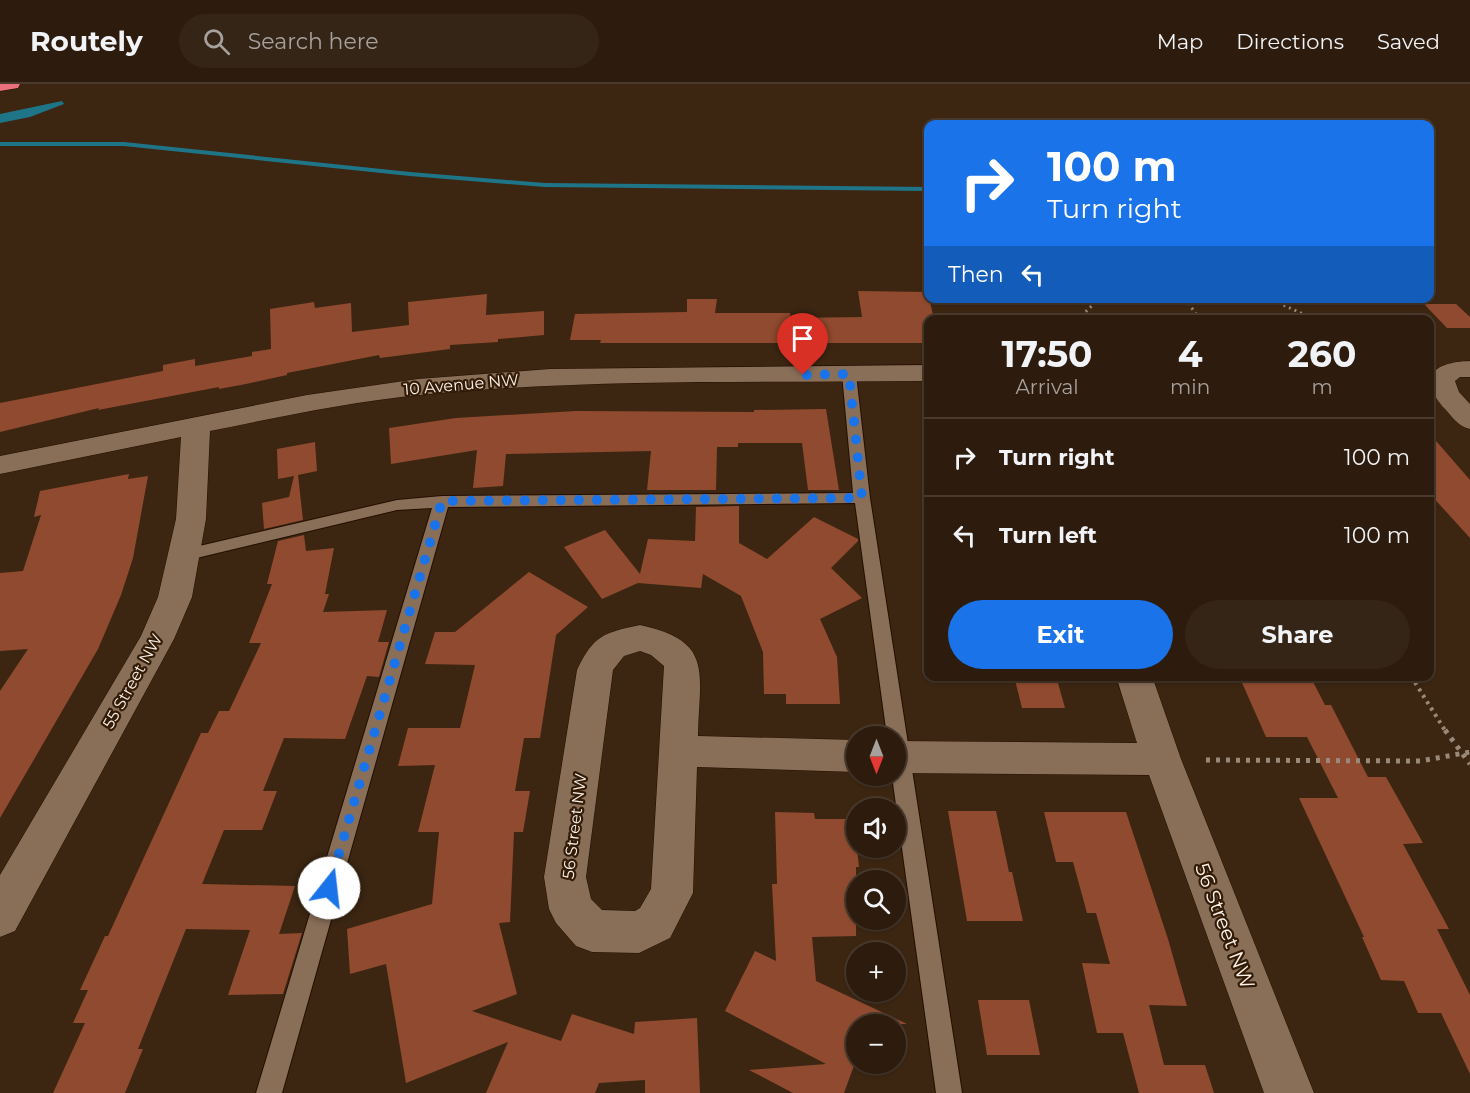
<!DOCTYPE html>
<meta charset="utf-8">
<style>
body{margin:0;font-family:Montserrat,sans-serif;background:#352517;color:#f1f3f6;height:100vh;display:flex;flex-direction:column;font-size:22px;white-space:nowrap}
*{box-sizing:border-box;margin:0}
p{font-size:20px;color:#a7a19e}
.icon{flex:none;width:33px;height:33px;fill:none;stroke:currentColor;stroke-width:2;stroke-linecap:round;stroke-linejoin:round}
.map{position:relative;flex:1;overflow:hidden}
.sheet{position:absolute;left:924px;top:231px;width:510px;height:366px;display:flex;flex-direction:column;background:#2d1c0e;border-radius:12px;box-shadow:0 2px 4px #0004,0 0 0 2px #483a2e}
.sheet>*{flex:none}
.hud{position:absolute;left:924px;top:36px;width:510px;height:183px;border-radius:12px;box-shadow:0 2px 4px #0004,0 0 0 2px #483a2e;background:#1a73e8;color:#fff;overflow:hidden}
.needle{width:39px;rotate:180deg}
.fabs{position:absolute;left:846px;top:642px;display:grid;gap:12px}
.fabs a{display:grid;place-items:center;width:60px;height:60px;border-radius:50%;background:#2d1c0e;box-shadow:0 2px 4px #0004,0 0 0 2px #483a2e;font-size:30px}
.pin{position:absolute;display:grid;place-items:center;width:51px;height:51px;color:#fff;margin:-62px -26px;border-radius:50% 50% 50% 0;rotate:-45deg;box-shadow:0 0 6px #0007}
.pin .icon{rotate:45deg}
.me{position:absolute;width:66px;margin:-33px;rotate:16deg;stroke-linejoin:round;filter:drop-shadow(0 0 4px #0008)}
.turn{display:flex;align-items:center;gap:21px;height:126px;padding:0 24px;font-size:27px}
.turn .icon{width:78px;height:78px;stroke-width:2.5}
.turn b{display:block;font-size:42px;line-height:51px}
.then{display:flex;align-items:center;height:57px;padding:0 24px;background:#0003;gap:12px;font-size:22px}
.eta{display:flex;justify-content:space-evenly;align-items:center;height:102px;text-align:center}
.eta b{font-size:36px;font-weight:700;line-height:42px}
.button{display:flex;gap:12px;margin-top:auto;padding:12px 24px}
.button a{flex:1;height:69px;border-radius:36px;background:#1a73e8;color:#fff;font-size:24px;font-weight:700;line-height:69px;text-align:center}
.button a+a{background:#352517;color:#f1f3f6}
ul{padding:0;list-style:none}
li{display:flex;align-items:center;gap:18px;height:78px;padding:0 24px;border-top:2px solid #483a2e}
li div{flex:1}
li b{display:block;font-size:22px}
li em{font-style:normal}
header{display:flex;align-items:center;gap:36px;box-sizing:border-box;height:84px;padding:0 30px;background:#2d1c0e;border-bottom:2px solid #483a2e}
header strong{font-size:28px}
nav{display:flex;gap:33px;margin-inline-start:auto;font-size:21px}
.search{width:420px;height:54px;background:#352517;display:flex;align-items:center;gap:15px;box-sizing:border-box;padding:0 21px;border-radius:33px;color:#a7a19e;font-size:22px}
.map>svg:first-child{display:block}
.water{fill:#1f7588}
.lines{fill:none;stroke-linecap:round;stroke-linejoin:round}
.stream{fill:#1f7588;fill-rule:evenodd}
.building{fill:#904a2f}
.lane-casing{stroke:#230e00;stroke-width:2}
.street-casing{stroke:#230e00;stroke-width:1}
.highway-casing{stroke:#230e00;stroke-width:1}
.path-far2{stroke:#9a8979;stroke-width:3;stroke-dasharray:2 4;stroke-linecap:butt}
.path-far1{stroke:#9a8979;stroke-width:4;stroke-dasharray:3 4.5;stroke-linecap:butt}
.path{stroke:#9a8979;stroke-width:5;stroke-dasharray:4 6;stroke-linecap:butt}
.lane{fill:#896e58;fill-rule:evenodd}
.street{fill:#896e58;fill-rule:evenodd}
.highway{fill:#ec6f7d;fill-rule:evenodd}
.route{stroke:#1a73e8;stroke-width:10;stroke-dasharray:0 18}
.labels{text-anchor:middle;stroke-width:4.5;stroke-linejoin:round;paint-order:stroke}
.street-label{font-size:16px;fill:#fef2e8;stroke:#321c08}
.near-street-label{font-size:20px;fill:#fef2e8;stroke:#321c08}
</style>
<header>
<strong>Routely</strong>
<div class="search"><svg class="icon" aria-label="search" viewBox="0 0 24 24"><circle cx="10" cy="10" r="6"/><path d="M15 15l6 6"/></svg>Search here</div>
<nav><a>Map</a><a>Directions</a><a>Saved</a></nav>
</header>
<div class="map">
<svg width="1470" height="1009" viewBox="0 0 1470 1009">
<rect width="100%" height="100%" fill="#3c2612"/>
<polygon class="water" points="62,17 64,20 30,33 0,39 0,30"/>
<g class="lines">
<polygon class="stream" points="0,58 124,58 410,88 545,99 928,103 928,107 545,103 410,92 124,62 0,62"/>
</g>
<g class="building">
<polygon points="858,207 928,208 934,236 928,236 928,259 600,259 601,256 570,256 575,230 687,228 687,215 717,215 715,229 790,229 791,234 862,233"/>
<polygon points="487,210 486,231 544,227 544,251 498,255 498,258 450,261 450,265 380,274 379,271 287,289 287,291 246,300 219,305 219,303 98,326 99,324 0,348 0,319 163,287 163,281 195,275 195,282 252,272 252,268 271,265 270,225 314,218 315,224 351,219 352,248 409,241 408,218"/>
<polygon points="1424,220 1456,220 1470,233 1470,244 1447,244"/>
<polygon points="826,325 839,406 808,406 802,359 738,359 738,363 717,363 716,406 647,406 651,367 506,370 503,402 473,404 477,366 391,380 389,344 456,334 576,327 754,328 754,326"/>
<polygon points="1430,350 1470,396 1470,454 1430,410"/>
<polygon points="315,358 317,387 298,391 303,436 264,445 262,419 289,413 294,392 278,395 277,365"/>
<polygon points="129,390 128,395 148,392 133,474 121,511 98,565 0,734 0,607 28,565 0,567 0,489 23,487 41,431 34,433 40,407"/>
<polygon points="739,422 739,459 767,475 814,433 858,455 858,457 831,484 862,514 820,535 837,573 840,620 786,620 786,610 764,610 763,568 741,512 703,490 701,504 638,499 602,515 564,463 605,446 640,490 648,455 695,457 696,423"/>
<polygon points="304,451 306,467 334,464 325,510 329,510 323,528 387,526 378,558 389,558 379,593 367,592 345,655 284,654 263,707 277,707 262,746 224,746 202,800 295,802 279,850 302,849 283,910 228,911 250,846 186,845 138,965 143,965 125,1009 53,1009 85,939 73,939 88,906 80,906 105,852 108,852 201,649 208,649 219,627 229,627 261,559 249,559 272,500 267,500 278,457"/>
<polygon points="529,488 588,523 556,551 540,654 524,654 515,707 530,707 523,748 514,748 510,838 499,839 517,910 472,927 561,957 572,930 634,950 635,938 697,934 700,1009 645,1009 645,996 599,999 595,1009 486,1009 508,958 406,999 386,880 350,890 347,845 432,820 439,748 418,748 435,681 398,682 408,644 460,644 475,581 425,580 435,548 455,548"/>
<polygon points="1014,592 1056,592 1065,624 1022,624"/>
<polygon points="1239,592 1310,592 1325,621 1331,621 1368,693 1386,693 1423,759 1403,760 1449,845 1437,845 1470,911 1470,990 1441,929 1418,929 1404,897 1381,896 1362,853 1364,853 1299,714 1338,714 1307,653 1266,653"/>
<polygon points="948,727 996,727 1009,788 1012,788 1023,837 967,837"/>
<polygon points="775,728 814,729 815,735 854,735 859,783 856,783 856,852 812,853 816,897 907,940 856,940 856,976 844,1009 793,1009 749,986 826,980 725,927 755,867 776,877 772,800 777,800"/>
<polygon points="1044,728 1126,728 1168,855 1187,922 1149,921 1164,981 1205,981 1214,1009 1139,1009 1123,949 1097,949 1082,879 1110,880 1096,829 1087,829 1073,778 1056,778"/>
<polygon points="978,916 1029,916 1040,971 987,971"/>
</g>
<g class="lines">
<defs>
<polygon id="lane" points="849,286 856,290 870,414 962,1009 936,1009 892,692 896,692 896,652 887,652 855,419 448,423 282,1009 256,1009 432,424 397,426 184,477 178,475 175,471 178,467 397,416 442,412 853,409 842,290"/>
<g id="street">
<path d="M1470,277V293H1460L1455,297L1459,308L1470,320V345C1458,342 1453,334 1445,325C1417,294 1432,278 1470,277Z"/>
<path d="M928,281V297C759,299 588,294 420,311C349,318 279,333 210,347L206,435L192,513L174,555L15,847L0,853V791L141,552L158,513L176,435L181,353L0,390V372L307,311L418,295L550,285Z"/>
<path d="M640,541C715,557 699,589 698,652L856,656V688L697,683L693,809L670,854L639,869L592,868L576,862L556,839L549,825L544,793L577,586C594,551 603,549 640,541ZM640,567L651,571L664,582L651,805L640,824L635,827L602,826L591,815L586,793L613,586L624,572Z"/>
<polygon points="1116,592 1152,592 1181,675 1314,1009 1264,1009 1149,691 896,689 896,657 1137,659"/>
</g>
<polygon id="highway" points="0,0 20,0 18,4 0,7"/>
</defs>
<use href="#lane" class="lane-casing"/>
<use href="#street" class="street-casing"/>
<use href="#highway" class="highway-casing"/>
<g class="path-far2">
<polyline points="1185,214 1200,236"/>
<polyline points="1267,214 1317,236"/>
<polyline points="1077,236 1100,214"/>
</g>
<polyline class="path-far1" points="1411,592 1446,648"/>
<g class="path">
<polyline points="1445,646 1470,680"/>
<polyline points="1206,676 1420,677 1470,668"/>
</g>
<use href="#lane" class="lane"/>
<use href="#street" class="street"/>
<use href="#highway" class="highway"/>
</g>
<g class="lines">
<polyline class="route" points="329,804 442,417 862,414 849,290 803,291"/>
</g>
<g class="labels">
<g class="street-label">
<text transform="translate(461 300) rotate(-5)" y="6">10 Avenue NW</text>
<text transform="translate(132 597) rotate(-61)" y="6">55 Street NW</text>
<text transform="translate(574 742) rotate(-83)" y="6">56 Street NW</text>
</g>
<g class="near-street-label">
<text transform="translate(1225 842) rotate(69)" y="7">56 Street NW</text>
</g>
</g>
</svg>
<div class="fabs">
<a><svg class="needle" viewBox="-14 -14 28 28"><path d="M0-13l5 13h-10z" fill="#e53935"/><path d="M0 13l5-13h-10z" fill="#a7a19e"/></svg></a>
<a><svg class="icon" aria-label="sound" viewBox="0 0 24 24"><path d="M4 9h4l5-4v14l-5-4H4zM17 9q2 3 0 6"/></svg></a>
<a><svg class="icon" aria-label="search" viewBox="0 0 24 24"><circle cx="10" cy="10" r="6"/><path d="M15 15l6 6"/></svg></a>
<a>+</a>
<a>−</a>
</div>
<div class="pin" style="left:803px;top:291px;background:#d93025"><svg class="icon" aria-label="arrive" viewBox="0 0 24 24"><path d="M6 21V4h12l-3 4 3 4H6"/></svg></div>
<svg class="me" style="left:329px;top:804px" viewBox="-20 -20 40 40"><circle r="19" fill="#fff"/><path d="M0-13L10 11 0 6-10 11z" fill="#1a73e8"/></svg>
<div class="hud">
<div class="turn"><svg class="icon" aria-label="right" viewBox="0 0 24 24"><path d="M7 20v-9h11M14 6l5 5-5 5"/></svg><div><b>100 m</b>Turn right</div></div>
<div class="then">Then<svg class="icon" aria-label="left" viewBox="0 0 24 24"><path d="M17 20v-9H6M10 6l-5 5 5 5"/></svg></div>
</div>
<section class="sheet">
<div class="eta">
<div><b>17:50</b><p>Arrival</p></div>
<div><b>4</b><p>min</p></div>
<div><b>260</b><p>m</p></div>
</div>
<ul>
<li><svg class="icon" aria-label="right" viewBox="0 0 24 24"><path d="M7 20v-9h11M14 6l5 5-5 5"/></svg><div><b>Turn right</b></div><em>100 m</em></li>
<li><svg class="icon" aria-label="left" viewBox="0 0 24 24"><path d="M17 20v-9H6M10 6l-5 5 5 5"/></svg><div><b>Turn left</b></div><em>100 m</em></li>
</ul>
<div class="button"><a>Exit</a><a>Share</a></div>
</section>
</div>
